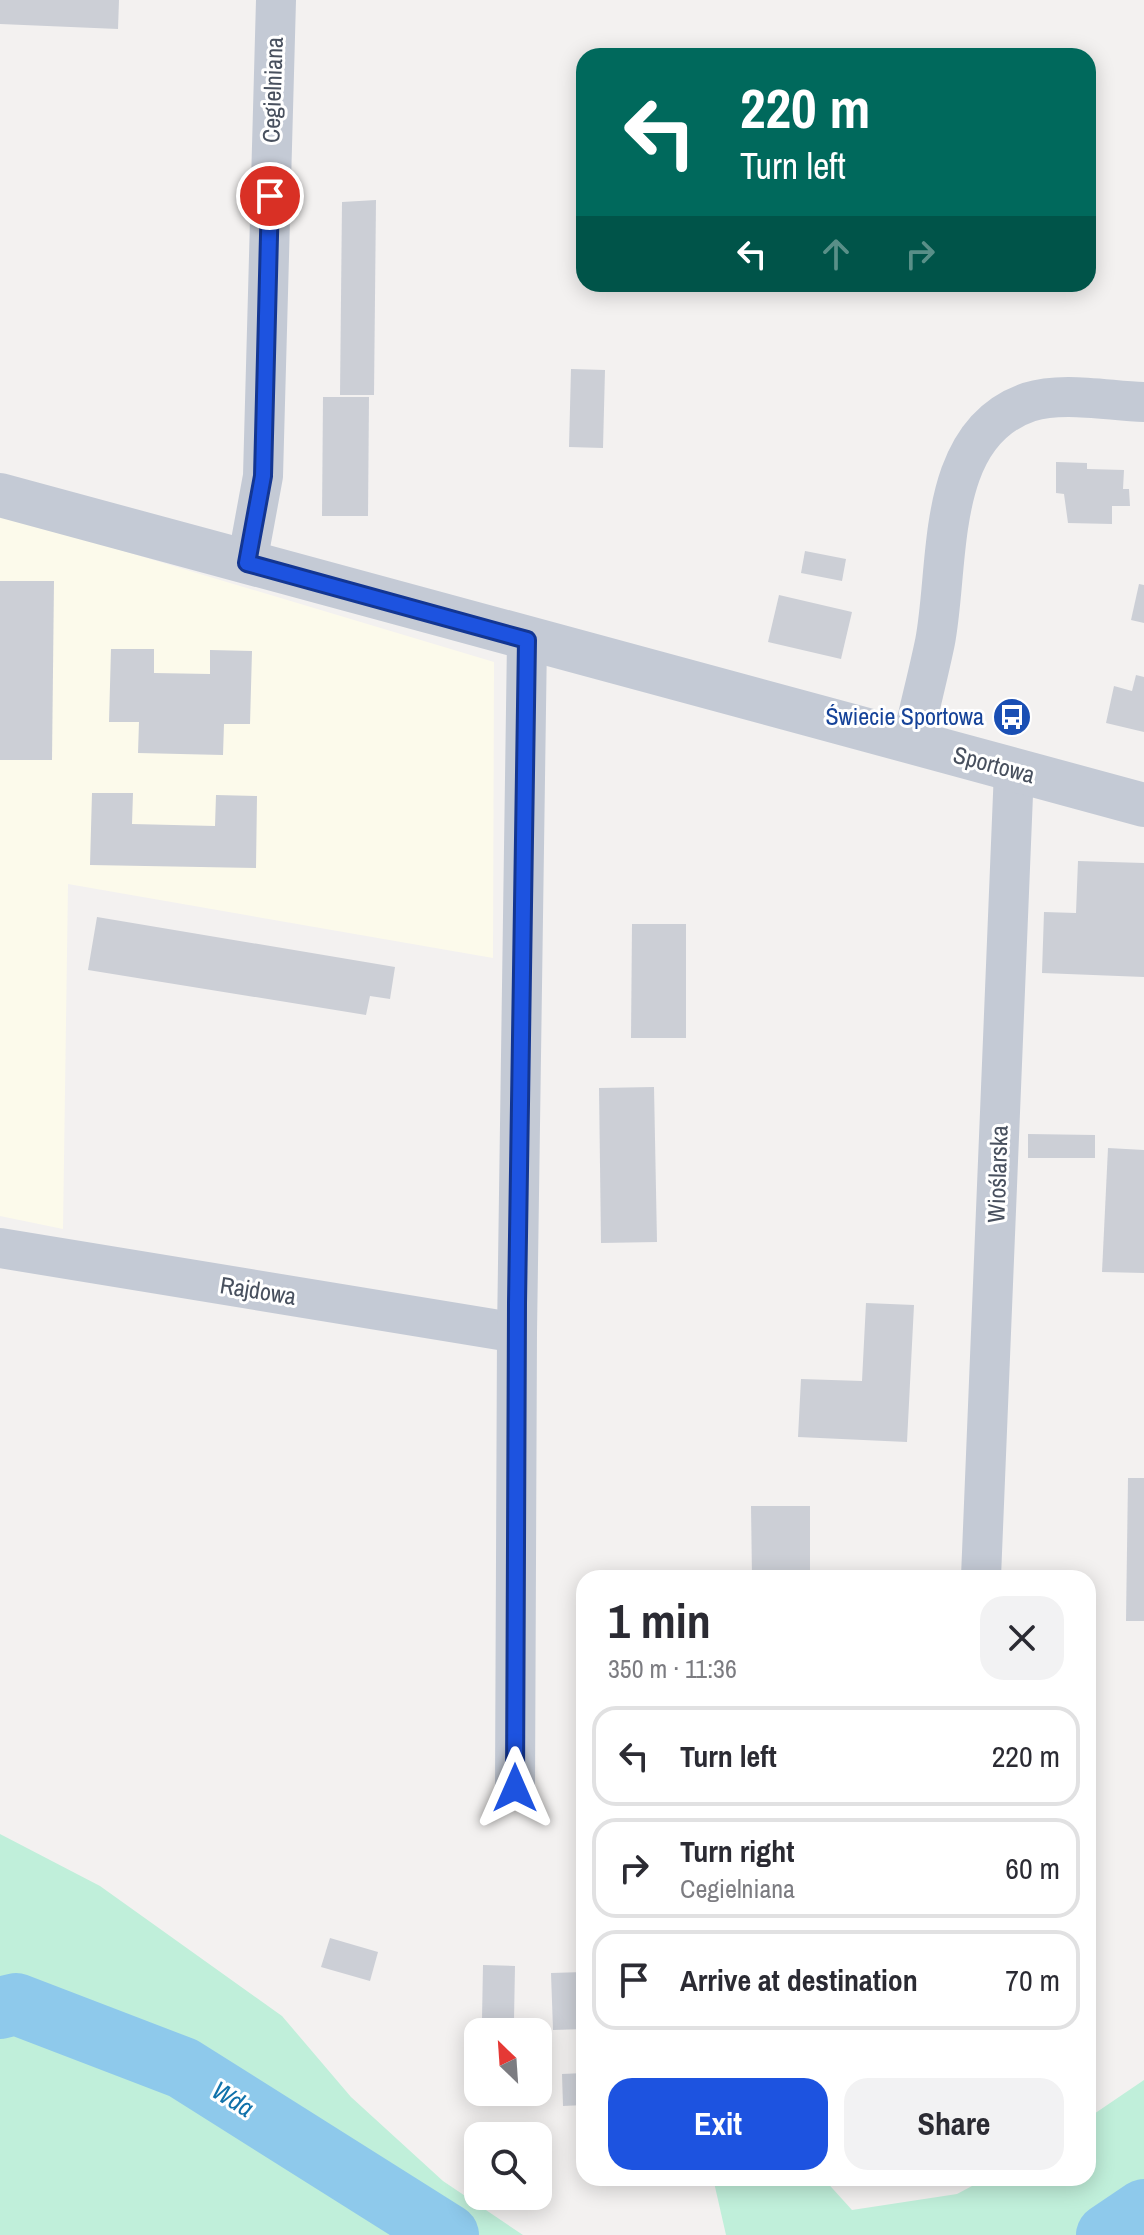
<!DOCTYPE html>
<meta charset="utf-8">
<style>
body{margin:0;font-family:"Archivo Narrow",sans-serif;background:#f2f2f3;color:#2b2b33;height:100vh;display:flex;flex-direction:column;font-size:30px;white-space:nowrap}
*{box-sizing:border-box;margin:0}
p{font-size:26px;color:#7c7c81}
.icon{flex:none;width:44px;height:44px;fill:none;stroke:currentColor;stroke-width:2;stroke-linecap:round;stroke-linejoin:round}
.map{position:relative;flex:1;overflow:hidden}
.sheet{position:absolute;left:576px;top:1570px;width:520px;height:616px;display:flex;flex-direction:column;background:#fff;border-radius:24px;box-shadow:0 4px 20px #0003}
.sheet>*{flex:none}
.guide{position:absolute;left:576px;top:48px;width:520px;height:244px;border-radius:24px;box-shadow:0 4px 20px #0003;background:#00695c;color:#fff;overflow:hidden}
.needle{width:52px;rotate:335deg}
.tools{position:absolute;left:464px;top:2018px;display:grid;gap:16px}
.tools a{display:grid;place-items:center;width:88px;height:88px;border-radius:16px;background:#fff;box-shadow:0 4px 20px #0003;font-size:40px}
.pin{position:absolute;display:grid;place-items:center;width:68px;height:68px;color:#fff;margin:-34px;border:4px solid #fff;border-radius:50%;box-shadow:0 2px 8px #0007}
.me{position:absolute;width:88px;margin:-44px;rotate:0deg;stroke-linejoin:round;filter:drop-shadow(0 0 6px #0008)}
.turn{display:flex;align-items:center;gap:28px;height:168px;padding:0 32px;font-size:36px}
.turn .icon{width:104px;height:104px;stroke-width:2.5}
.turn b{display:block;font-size:56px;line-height:68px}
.lanes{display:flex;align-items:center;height:76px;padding:0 32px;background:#0003;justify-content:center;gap:40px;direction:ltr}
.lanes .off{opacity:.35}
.round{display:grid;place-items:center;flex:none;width:84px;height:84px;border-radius:24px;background:#f2f2f3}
.headline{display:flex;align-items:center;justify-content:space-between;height:136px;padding:0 32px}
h1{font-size:48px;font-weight:800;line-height:60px}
.primary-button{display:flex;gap:16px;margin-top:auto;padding:16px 32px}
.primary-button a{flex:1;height:92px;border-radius:24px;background:#1d53e0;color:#fff;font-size:32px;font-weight:800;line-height:92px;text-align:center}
.primary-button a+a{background:#f2f2f3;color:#2b2b33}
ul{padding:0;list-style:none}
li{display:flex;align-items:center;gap:24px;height:100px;margin:0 16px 12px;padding:0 16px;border:4px solid #e1e1e2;border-radius:24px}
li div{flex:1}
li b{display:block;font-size:30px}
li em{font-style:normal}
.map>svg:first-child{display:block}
.commercial{fill:#fcfaeb}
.green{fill:#c0efda}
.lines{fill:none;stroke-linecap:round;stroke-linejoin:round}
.river{stroke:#8ec9eb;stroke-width:62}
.building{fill:#cccfd6}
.minor{stroke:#c4cad5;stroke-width:40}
.tertiary{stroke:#c4cad5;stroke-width:44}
.route-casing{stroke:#133692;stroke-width:20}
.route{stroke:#1d53e0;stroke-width:14}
.labels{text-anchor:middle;stroke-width:6;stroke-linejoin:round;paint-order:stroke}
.street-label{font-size:24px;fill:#48505e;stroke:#fff}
.transit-label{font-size:24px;fill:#164399;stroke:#fff;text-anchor:end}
.water-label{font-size:26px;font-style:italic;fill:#0f71aa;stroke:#fff}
</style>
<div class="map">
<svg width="1144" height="2235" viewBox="0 0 1144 2235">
<rect width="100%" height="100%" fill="#f3f1f0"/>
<polygon class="commercial" points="0,514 494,662 493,958 68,884 63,1229 0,1216"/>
<g class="green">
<polygon points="0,1834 100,1886 282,2016 351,2097 443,2181 523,2235 0,2235"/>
<polygon points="1144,2080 1144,2235 726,2235 713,2178 823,2178 852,2210 957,2194 987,2178 1088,2178 1088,2118"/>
</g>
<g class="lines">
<g class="river">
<polyline points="0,2008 16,2004 183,2068 448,2235"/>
<polyline points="1107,2235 1144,2210"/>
</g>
</g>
<g class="building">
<polygon points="0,0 119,0 118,29 0,24"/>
<polygon points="376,200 374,395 340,395 342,202"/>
<polygon points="571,369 605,370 603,448 569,447"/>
<polygon points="323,397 369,397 368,516 322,516"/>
<polygon points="1056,462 1087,463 1087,469 1124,470 1123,489 1129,489 1130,506 1112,506 1112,524 1068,523 1064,494 1056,493"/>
<polygon points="805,551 846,559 842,581 801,573"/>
<polygon points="0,581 54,581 52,760 0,760"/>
<polygon points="1139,584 1144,585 1144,623 1131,620"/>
<polygon points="779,595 852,612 841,659 768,642"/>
<polygon points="111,649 154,649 154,673 210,674 210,650 252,651 250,724 224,724 223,755 138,753 139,722 109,722"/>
<polygon points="1136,675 1144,677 1144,732 1106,723 1114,686 1132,691"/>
<polygon points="92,793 133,793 132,824 215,826 216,795 257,796 256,868 90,865"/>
<polygon points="1078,861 1144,863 1144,977 1042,973 1044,912 1076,913"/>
<polygon points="97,917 395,967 390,999 370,996 366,1015 88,970"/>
<polygon points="632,924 686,924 686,1038 631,1038"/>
<polygon points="654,1087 657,1242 601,1243 599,1088"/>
<polygon points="1028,1134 1095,1135 1095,1158 1028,1158"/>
<polygon points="1108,1148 1144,1150 1144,1273 1102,1272"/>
<polygon points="866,1303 914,1305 907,1442 798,1437 801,1379 862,1381"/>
<polygon points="1128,1478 1144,1478 1144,1621 1126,1621"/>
<polygon points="751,1506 810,1506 810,1578 752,1578"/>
<polygon points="330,1938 378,1952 370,1981 321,1967"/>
<polygon points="483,1965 515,1966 514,2020 482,2019"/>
<polygon points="584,1972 584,2029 553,2030 551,1973"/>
<polygon points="584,2073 584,2105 563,2106 562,2074"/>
</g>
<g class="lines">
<g class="minor">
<polyline points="247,563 263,476 276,0"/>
<path d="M912,743C919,709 928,676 935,642C950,564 934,434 1029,402C1063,391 1109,401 1144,402"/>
<polyline points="0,1248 517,1333"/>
<polyline points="981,1577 1014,770"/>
<polyline points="515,1788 517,1333 527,640"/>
</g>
<polyline class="tertiary" points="0,495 1144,805"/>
</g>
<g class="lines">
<defs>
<polyline id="route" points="270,196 263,476 247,563 527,640 517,1303 515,1788"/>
</defs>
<use href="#route" class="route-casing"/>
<use href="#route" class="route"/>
</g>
<defs>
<symbol id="bus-disc" viewBox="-11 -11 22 22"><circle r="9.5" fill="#1a4fb4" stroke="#fff"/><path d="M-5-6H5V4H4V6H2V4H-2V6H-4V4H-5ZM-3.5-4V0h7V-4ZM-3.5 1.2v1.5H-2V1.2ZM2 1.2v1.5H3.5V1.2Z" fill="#fff"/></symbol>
</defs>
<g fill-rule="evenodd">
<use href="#bus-disc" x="990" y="695" width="44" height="44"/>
</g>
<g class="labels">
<g class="street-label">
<text transform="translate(273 90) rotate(-88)" y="8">Cegielniana</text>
<text transform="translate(994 765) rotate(15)" y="8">Sportowa</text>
<text transform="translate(998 1174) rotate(-88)" y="8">Wioślarska</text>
<text transform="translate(258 1291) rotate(9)" y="8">Rajdowa</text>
</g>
<g class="transit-label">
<text x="984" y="725">Świecie Sportowa</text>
</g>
<g class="water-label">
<text transform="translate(233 2099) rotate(32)" y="9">Wda</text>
</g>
</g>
</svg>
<div class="tools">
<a><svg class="needle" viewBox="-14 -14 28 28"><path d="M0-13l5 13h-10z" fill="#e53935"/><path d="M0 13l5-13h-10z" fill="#7c7c81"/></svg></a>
<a><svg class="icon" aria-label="search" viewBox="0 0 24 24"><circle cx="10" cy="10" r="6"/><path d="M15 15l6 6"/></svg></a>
</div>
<div class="pin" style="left:270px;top:196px;background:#d93025"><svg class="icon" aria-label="arrive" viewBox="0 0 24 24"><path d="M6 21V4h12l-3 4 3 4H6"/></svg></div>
<svg class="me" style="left:515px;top:1788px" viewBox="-20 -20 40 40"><path d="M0-17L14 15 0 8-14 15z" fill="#1d53e0" stroke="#fff" stroke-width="4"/></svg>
<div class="guide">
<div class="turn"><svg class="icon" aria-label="left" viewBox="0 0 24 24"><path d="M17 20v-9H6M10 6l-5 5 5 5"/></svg><div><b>220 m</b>Turn left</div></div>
<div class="lanes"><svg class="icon" aria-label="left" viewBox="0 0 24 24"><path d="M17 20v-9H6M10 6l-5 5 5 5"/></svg><svg class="icon off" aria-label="ahead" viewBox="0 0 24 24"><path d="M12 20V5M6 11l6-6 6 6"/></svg><svg class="icon off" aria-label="right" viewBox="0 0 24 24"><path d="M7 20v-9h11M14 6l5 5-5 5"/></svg></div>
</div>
<section class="sheet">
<div class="headline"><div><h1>1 min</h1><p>350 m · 11:36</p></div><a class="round"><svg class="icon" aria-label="close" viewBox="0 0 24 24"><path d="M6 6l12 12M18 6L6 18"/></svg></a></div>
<ul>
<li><svg class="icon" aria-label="left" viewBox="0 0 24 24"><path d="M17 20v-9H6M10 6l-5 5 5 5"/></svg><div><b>Turn left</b></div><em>220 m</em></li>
<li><svg class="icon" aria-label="right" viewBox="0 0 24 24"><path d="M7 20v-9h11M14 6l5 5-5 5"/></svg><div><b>Turn right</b><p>Cegielniana</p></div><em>60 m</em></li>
<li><svg class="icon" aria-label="arrive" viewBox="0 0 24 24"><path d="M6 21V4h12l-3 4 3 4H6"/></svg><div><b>Arrive at destination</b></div><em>70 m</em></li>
</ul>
<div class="primary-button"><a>Exit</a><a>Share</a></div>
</section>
</div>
